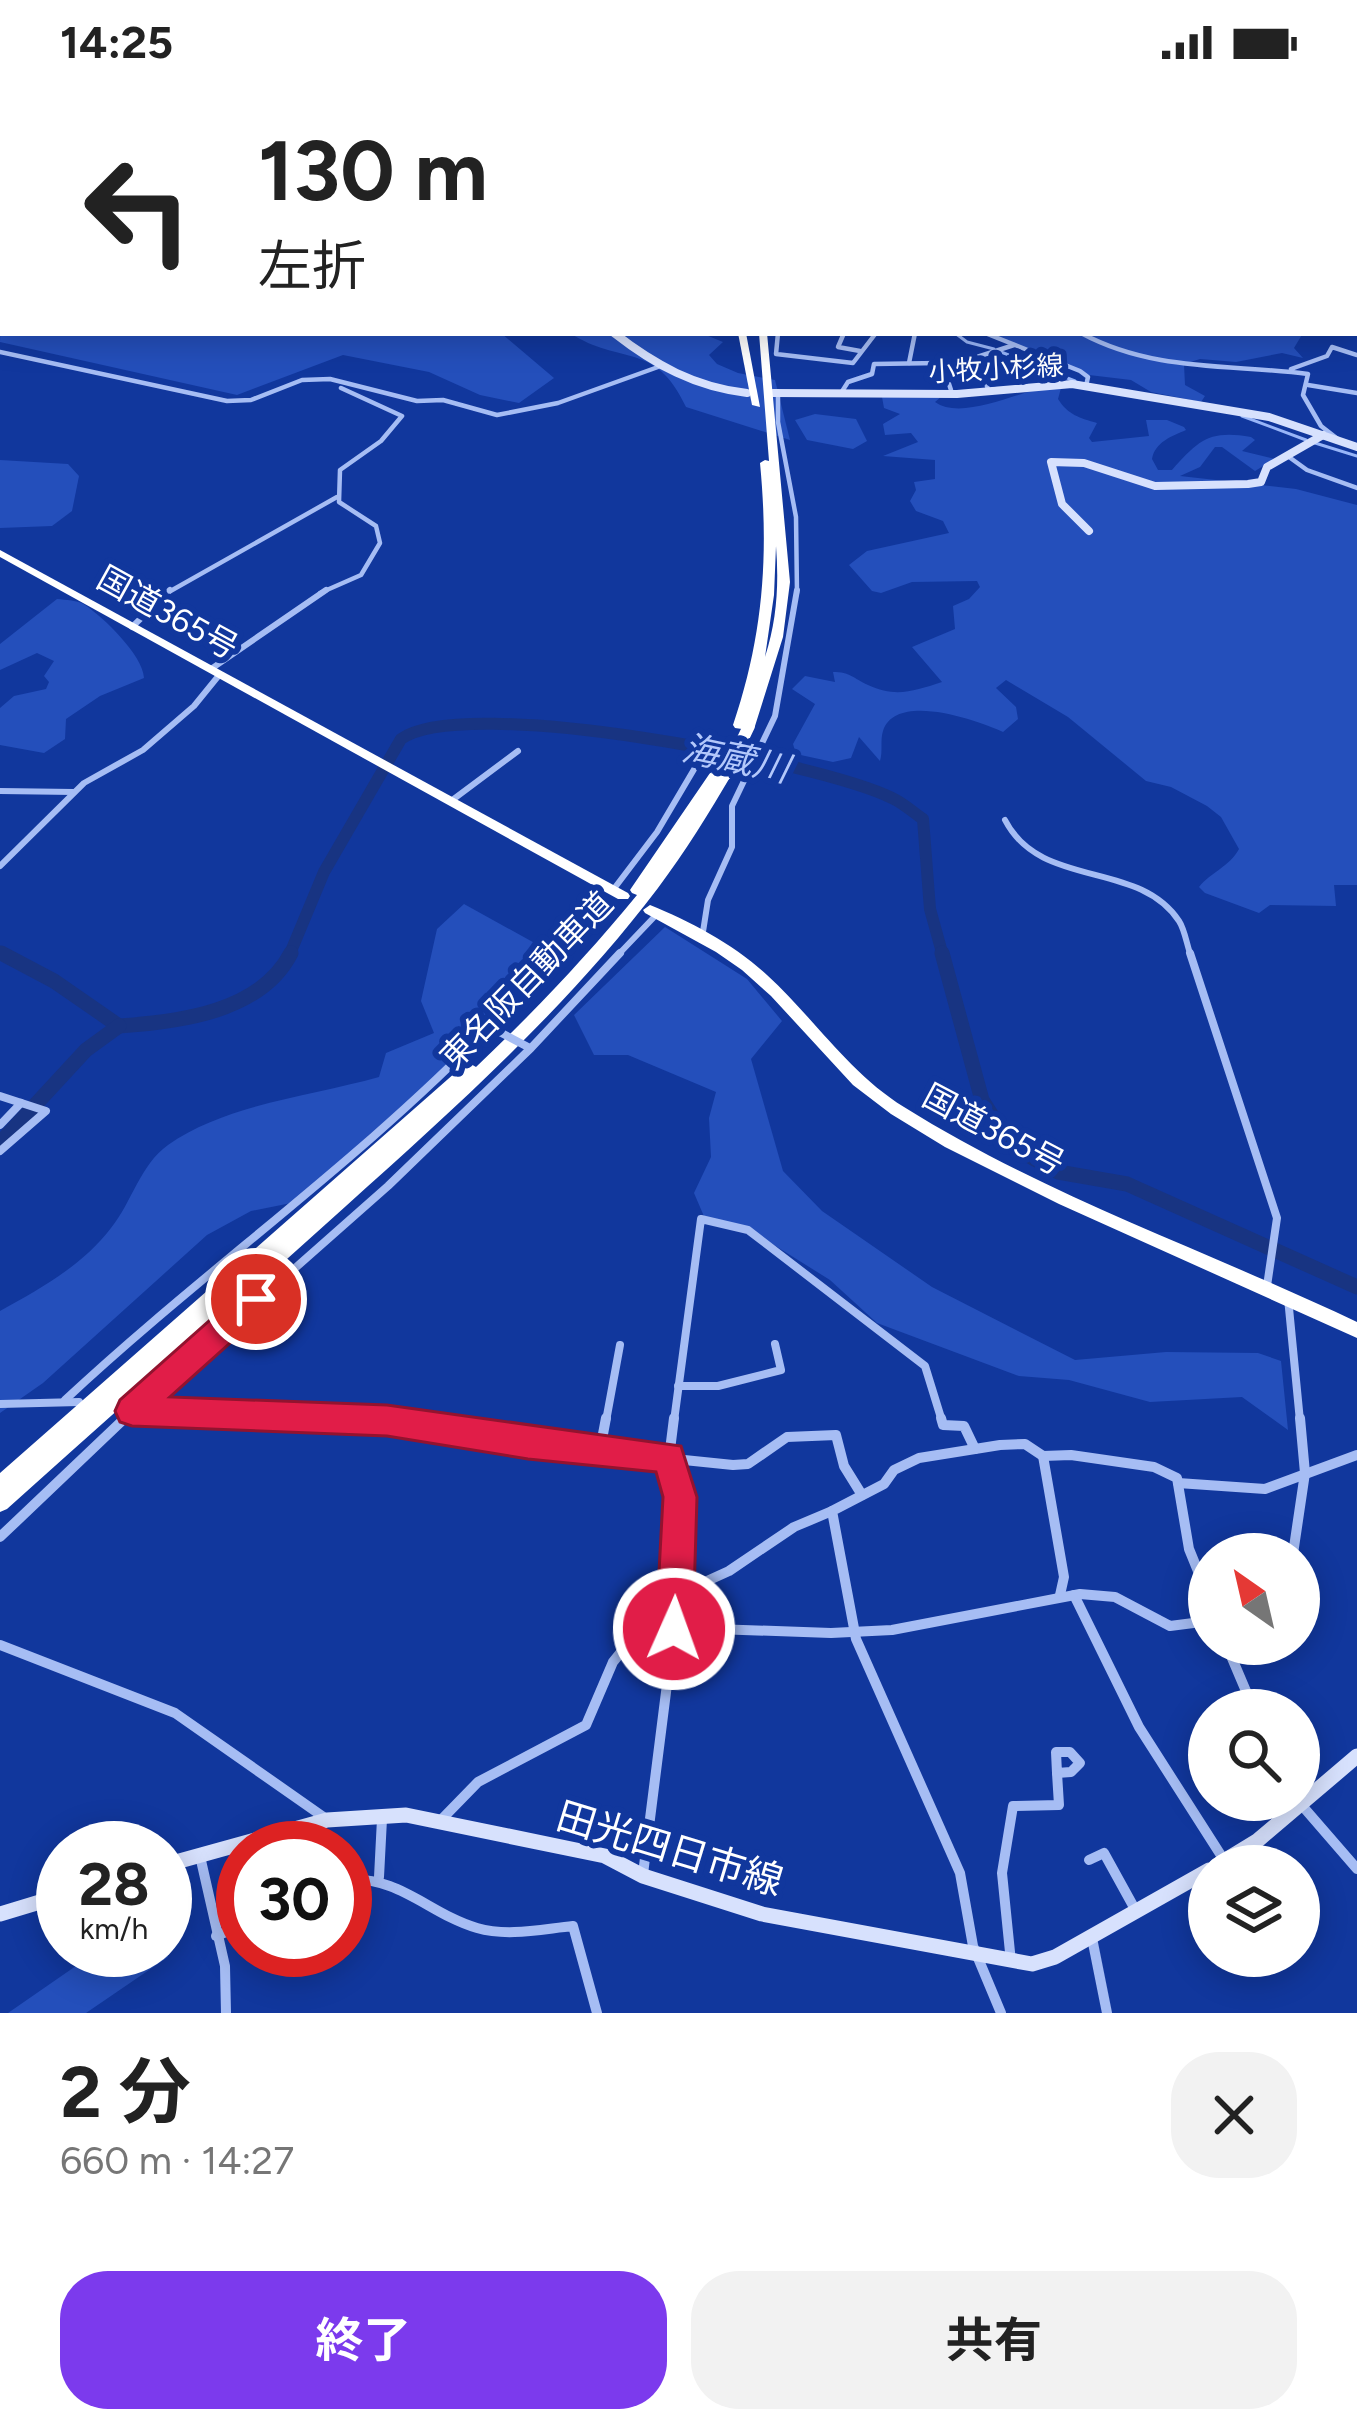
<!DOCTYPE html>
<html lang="ja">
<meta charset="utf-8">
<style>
body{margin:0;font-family:Figtree,"Noto Sans JP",sans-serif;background:#f2f2f2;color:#222;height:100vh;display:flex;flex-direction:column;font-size:45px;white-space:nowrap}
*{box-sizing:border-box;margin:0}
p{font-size:39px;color:#767676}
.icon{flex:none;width:66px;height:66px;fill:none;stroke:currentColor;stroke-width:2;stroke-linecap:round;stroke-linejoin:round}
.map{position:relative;height:1929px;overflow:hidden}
.panel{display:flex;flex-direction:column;background:#fff;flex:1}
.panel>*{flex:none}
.hud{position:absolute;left:0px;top:0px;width:1359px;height:252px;box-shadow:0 6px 30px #0003;background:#fff;color:#222;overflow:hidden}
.needle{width:78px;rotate:326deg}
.tools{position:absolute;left:1188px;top:1449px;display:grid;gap:24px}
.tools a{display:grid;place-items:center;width:132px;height:132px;border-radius:50%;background:#fff;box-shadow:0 6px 30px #0003;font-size:60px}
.speed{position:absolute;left:36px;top:1737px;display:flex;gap:24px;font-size:60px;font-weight:700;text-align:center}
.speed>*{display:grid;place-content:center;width:156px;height:156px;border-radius:50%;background:#fff;box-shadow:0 6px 30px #0003;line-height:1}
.speed small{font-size:30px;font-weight:400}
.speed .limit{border:18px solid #d22;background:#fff;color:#111}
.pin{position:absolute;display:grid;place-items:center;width:102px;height:102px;color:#fff;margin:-51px;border:6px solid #fff;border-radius:50%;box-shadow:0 3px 12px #0007}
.me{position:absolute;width:132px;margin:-66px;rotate:2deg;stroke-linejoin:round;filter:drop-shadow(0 0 9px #0008)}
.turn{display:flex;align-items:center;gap:42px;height:252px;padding:0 60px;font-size:54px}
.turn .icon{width:156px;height:156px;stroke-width:2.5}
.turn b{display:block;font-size:84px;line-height:102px}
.round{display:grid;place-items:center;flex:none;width:126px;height:126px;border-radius:48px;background:#f2f2f2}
.head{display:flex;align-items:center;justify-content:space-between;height:204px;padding:0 60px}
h1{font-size:72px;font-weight:700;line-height:90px}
.cta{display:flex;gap:24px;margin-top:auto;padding:24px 60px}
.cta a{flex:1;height:138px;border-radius:48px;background:#7c3aed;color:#fff;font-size:48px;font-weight:700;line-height:138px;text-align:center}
.cta a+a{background:#f2f2f2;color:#222}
.status{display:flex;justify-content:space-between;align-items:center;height:84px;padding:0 60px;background:#fff;direction:ltr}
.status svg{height:33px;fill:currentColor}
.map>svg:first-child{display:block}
.green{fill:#244fbb}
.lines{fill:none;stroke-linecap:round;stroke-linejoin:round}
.stream{stroke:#98b5f8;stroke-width:3}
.river-far2{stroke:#183482;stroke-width:8}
.river-far1{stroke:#183482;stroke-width:12}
.river{stroke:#183482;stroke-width:15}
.street-far3{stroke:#a6bdf4;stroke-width:4.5}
.street-far2{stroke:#a6bdf4;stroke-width:6}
.street-far1{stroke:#a6bdf4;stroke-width:8}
.street{stroke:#a6bdf4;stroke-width:10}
.secondary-far2{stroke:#d7e1fd;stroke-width:6}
.secondary-far1{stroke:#d7e1fd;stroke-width:8}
.secondary{stroke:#d7e1fd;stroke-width:15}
.primary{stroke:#f4f6ff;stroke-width:6}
.highway{fill:#fff;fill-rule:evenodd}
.street-bridge{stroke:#a6bdf4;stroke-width:8}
.highway-bridge{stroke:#fff;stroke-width:12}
.route{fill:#e11d48;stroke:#92132f;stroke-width:3}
.labels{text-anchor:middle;stroke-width:12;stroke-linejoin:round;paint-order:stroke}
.far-street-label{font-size:27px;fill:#fff;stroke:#11379d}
.street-label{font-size:33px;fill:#fff;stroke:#11379d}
.water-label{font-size:36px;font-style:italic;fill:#b3c8fb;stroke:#11379d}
.near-street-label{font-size:39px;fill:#fff;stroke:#11379d}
</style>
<div class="status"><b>14:25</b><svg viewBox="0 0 49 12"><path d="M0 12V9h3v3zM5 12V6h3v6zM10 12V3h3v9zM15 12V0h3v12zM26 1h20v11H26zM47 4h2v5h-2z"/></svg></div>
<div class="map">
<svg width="1357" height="1929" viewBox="0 0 1357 1929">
<rect width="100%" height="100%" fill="#11379d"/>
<g class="green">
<polygon points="3,149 3,249 501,249 554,294 519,319 480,311 429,288 343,271 237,311 0,258"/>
<path d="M570,249H701L723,258L709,271L717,280L738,289L775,296L790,356L686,323C655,256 620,282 570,249Z"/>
<polygon points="1003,249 1303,249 1294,264 1303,274 1282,269 1236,278 1200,275 1184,280 1185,301 1205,312 1201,318 1151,308 1131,296 1089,291 996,252"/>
<path d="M1042,304H1061L1058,315C1068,331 1080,334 1097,339L1089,354L1092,358L1149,352L1146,336H1167L1184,343L1186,346C1172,352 1155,358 1152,375L1158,386H1172C1199,356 1209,346 1251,353L1255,356L1242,367L1275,375L1255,387L1222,363H1215L1200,383L1180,392L1296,405L1357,421V801H1334L1336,822L1270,821L1259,829L1205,809L1199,803C1211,788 1229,783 1239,765L1221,733L1207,722L1171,703L1146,697L1068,633L1006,596L996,604L1016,623L1018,635L1003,648C979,637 896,607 883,647C880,656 883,667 880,677L859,653L851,674L833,678L796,670L793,660L815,620L792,605L805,592L835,598L833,588C850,588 853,594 868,601C896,614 914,607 942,598L912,563L955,545L953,522L969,515L980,503L977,497L912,498L881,509L872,507L849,481L867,467L949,449L943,437L916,427L910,417L916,406L914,398L935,395V376L883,372L918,358L911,349L885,351L883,340L900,330L884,324L882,313L942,312L935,318C960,336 1012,311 1042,304Z"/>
<polygon points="815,330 856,335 867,357 853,365 807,356 795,336"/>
<polygon points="0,376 68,380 79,392 72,427 52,442 0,444"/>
<path d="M57,515C65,516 78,516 85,521C103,533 143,571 144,594L100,612L66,635L65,655L44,669L0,661V624L14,612L46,605L49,598L44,592L54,577L37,569L0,586V560Z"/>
<path d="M464,820L549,867L585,836L598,841L536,908L370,1050L301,1117L251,1127L207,1151L43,1299L0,1329V1227C40,1205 83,1181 111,1144C132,1118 140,1081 168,1061C226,1020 312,1012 379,993L386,969L434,949L421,917L437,845Z"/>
<polygon points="665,843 747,895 782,937 751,975 783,1087 822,1127 932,1203 1075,1276 1166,1268 1258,1269 1281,1277 1288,1346 1242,1313 1150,1318 1069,1296 1019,1292 877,1239 830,1196 758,1151 706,1137 694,1109 711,1073 709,1034 716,1008 628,971 594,971 574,931"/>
<polygon points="165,1861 168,1873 86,1929 8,1929 99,1866 165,1866"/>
</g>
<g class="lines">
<g class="stream">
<polyline points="955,249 967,258 994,265"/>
<polyline points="1001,268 1075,297"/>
<polyline points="1242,332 1306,356"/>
<polyline points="1315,359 1357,372"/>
</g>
<polyline class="river-far2" points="13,0 22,3"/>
<g class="river-far1">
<polyline points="0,869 7,872"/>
<path d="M289,872L324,788L401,655C464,609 819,678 892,714C903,719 913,728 923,735L930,825L943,872"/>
</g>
<g class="river">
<path d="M1,869L54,897L119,942C179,938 261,928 291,869"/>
<polyline points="942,869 982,1016 1011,1062 1058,1088 1127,1100 1357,1203"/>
<polyline points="0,1059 86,966 119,942"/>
</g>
<g class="street-far3">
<polyline points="569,0 581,3"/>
<polyline points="1190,0 1226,3"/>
<polyline points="612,3 646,3"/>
<polyline points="746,3 804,0"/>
<polyline points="1257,3 1263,0"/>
<polyline points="778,249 776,270 853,279 876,249"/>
<polyline points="844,249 838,263 860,267"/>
<polyline points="985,249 1080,287 1088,293 1086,302"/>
<path d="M1081,249C1153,288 1229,280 1308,290L1303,311L1321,342L1339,356"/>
<polyline points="0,268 227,317 251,316 302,296 330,295 417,317 443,316 497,331 558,319 658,283"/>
<polyline points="909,279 915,249"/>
<polyline points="942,279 951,306"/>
<polyline points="1291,285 1327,272 1332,263 1357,271"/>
<polyline points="1308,301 1357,309"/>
<polyline points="989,308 977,273 1014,261"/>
<polyline points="778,309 778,338 796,433 797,509"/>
<polyline points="841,309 848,298 872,290 874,280 1005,278"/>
<polyline points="1289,373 1307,386 1357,404"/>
<polyline points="167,509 337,413"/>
<polyline points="320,509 361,491 380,459 376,442 339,418 340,386 381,357 402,332 341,304"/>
</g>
<g class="street-far2">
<polyline points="132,543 170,506"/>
<polyline points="211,585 326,506"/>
<polyline points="0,707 74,708"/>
<polyline points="451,717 518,667"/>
<path d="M1005,736C1041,806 1138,775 1179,837C1185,846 1187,862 1191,872"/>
<polyline points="0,782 84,699 143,666 194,622 220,590"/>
<polyline points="613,806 657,748 696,682 748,694"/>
<polyline points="702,854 708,816 732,763 732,722 775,632 797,506"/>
<polyline points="617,872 657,830"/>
</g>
<g class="street-far1">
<polyline points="1190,869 1277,1134 1267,1202"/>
<polyline points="0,1012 46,1027 0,1067"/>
<polyline points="0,1041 21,1019"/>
<polyline points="1288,1214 1300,1337"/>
<polyline points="678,1302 718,1302 781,1286 775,1260"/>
<path d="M65,1316C203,1187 359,1078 490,942L494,945"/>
<polyline points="0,1320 79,1318"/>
<polyline points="120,1325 393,1337"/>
<polyline points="122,1337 388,1102 531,964 620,869"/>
<polyline points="606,1337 620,1261"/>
<polyline points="674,1337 701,1135 748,1146 925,1282 942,1337"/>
</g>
<g class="street">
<polyline points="339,1334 387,1336 528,1360 733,1381 748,1380 787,1353 836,1351 844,1382 862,1411"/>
<polyline points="941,1334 943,1341 964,1342 975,1365"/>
<polyline points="600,1366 606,1334"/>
<polyline points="1043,1372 1064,1493 1060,1511"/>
<polyline points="1178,1399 1265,1405 1357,1371"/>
<polyline points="0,1453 125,1334"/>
<polyline points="1293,1470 1305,1389 1300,1334"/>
<polyline points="1074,1511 1139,1643 1224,1776"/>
<polyline points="677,1538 696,1502 729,1487 794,1443 832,1427"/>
<polyline points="1226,1560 1254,1626"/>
<polyline points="0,1561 175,1629 325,1734"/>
<polygon points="1056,1668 1070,1668 1080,1679 1071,1688 1057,1689"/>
<polyline points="1299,1718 1357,1785"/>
<polyline points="441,1736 478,1698 586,1641 613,1578 630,1557 642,1550 686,1544 831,1549 892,1546 1080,1510 1115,1513 1170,1542 1209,1537"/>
<polyline points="200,1772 225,1882 226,1929"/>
<polyline points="1089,1776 1104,1769 1136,1827"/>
<polyline points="643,1790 674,1545 680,1413 669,1374 674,1334"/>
<polyline points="379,1793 382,1735"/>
<path d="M345,1796C399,1791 429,1830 477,1844C508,1853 542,1845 573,1842L597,1929"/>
<polyline points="216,1852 243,1841"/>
<polyline points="1092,1854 1107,1929"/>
<polyline points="1011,1878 1002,1789 1013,1722 1059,1721 1057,1689"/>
<polyline points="1001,1929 973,1862 960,1789 856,1555 832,1427 884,1400 894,1386 919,1374 1000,1361 1025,1360 1043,1372 1071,1371 1154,1383 1177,1394 1189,1465 1209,1514"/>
</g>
<g class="secondary-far2">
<polyline points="979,0 990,3"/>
<polyline points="1310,0 1316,3"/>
</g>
<g class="secondary-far1">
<path d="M614,249C655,281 695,303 747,309"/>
<polyline points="773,309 957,310 1072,300 1269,333 1357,363"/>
<polyline points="1089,447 1062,420 1051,378 1084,379 1155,402 1248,400 1261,398 1267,383 1323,351"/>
</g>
<g class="secondary">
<polyline points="165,1781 327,1736 406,1731 605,1772 643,1792 762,1830 1032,1880 1055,1873 1209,1786"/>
<polyline points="1216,1782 1257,1757 1357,1672"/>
<polyline points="0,1830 63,1811"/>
</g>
<polyline class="primary" points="238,3 253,0"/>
<g class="highway">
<polygon points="944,0 950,0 948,3 942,3"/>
<polygon points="738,249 746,249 760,323 752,321"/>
<path d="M759,249H767L790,498L783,553L755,642L749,646L735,644L733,641C763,552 769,473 760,379L765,376L769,377ZM776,462C779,500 777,536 765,573L774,511Z"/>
<polygon points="0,466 628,809 630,812 628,815 618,815 0,473"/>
<path d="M726,686L732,690C709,729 685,768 658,804C568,923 456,1023 346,1122C233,1224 119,1324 7,1425L0,1428V1389L464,981L469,979L476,983C533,929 587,872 637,811L632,809L630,806L632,803L710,689L719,690Z"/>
<path d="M650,821C690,837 735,861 767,891C814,934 849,989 904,1023C1046,1112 1206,1166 1357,1238V1254L1059,1120L945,1063L891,1030L853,1001L771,912L742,886L716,868L645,829L643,826Z"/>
</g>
<polyline class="street-bridge" points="494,945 528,963"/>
<polyline class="highway-bridge" points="726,690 749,642"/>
</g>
<polygon class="route" points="256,1201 268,1205 272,1215 268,1225 170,1313 387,1321 681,1362 697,1413 693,1545 687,1558 674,1563 662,1558 656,1545 663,1413 656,1388 528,1375 387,1352 132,1342 120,1338 115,1327 120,1316 245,1205"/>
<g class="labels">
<g class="far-street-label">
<text transform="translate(996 285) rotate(-3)" y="9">小牧小杉線</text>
</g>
<g class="street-label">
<text transform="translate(168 528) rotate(29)" y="12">国道365号</text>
<text transform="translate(526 896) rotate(-46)" y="12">東名阪自動車道</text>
<text transform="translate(994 1045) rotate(28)" y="12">国道365号</text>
</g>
<g class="water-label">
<text transform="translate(736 674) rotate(12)" y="13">海蔵川</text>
</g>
<g class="near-street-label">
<text transform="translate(670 1764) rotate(17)" y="14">田光四日市線</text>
</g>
</g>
</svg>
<div class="tools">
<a><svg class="needle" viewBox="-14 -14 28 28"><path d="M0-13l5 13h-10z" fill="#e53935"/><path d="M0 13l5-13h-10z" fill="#767676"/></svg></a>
<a><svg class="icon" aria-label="search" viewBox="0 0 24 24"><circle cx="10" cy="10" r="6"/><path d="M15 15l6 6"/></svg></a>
<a><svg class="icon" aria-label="layers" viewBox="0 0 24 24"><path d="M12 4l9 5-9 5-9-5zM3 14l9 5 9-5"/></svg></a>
</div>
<div class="speed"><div>28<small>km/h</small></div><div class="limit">30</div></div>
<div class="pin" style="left:256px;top:1215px;background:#d93025"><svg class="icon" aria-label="arrive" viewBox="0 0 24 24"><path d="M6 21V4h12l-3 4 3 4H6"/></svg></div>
<svg class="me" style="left:674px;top:1545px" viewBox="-20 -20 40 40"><circle r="17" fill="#e11d48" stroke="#fff" stroke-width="3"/><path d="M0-11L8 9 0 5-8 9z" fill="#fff"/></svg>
<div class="hud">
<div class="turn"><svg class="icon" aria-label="left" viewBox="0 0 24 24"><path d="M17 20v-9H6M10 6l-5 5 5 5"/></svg><div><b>130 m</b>左折</div></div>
</div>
</div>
<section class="panel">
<div class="head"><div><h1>2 分</h1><p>660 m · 14:27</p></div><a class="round"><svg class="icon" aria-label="close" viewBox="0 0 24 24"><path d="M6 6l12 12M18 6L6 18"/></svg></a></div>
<div class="cta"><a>終了</a><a>共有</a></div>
</section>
